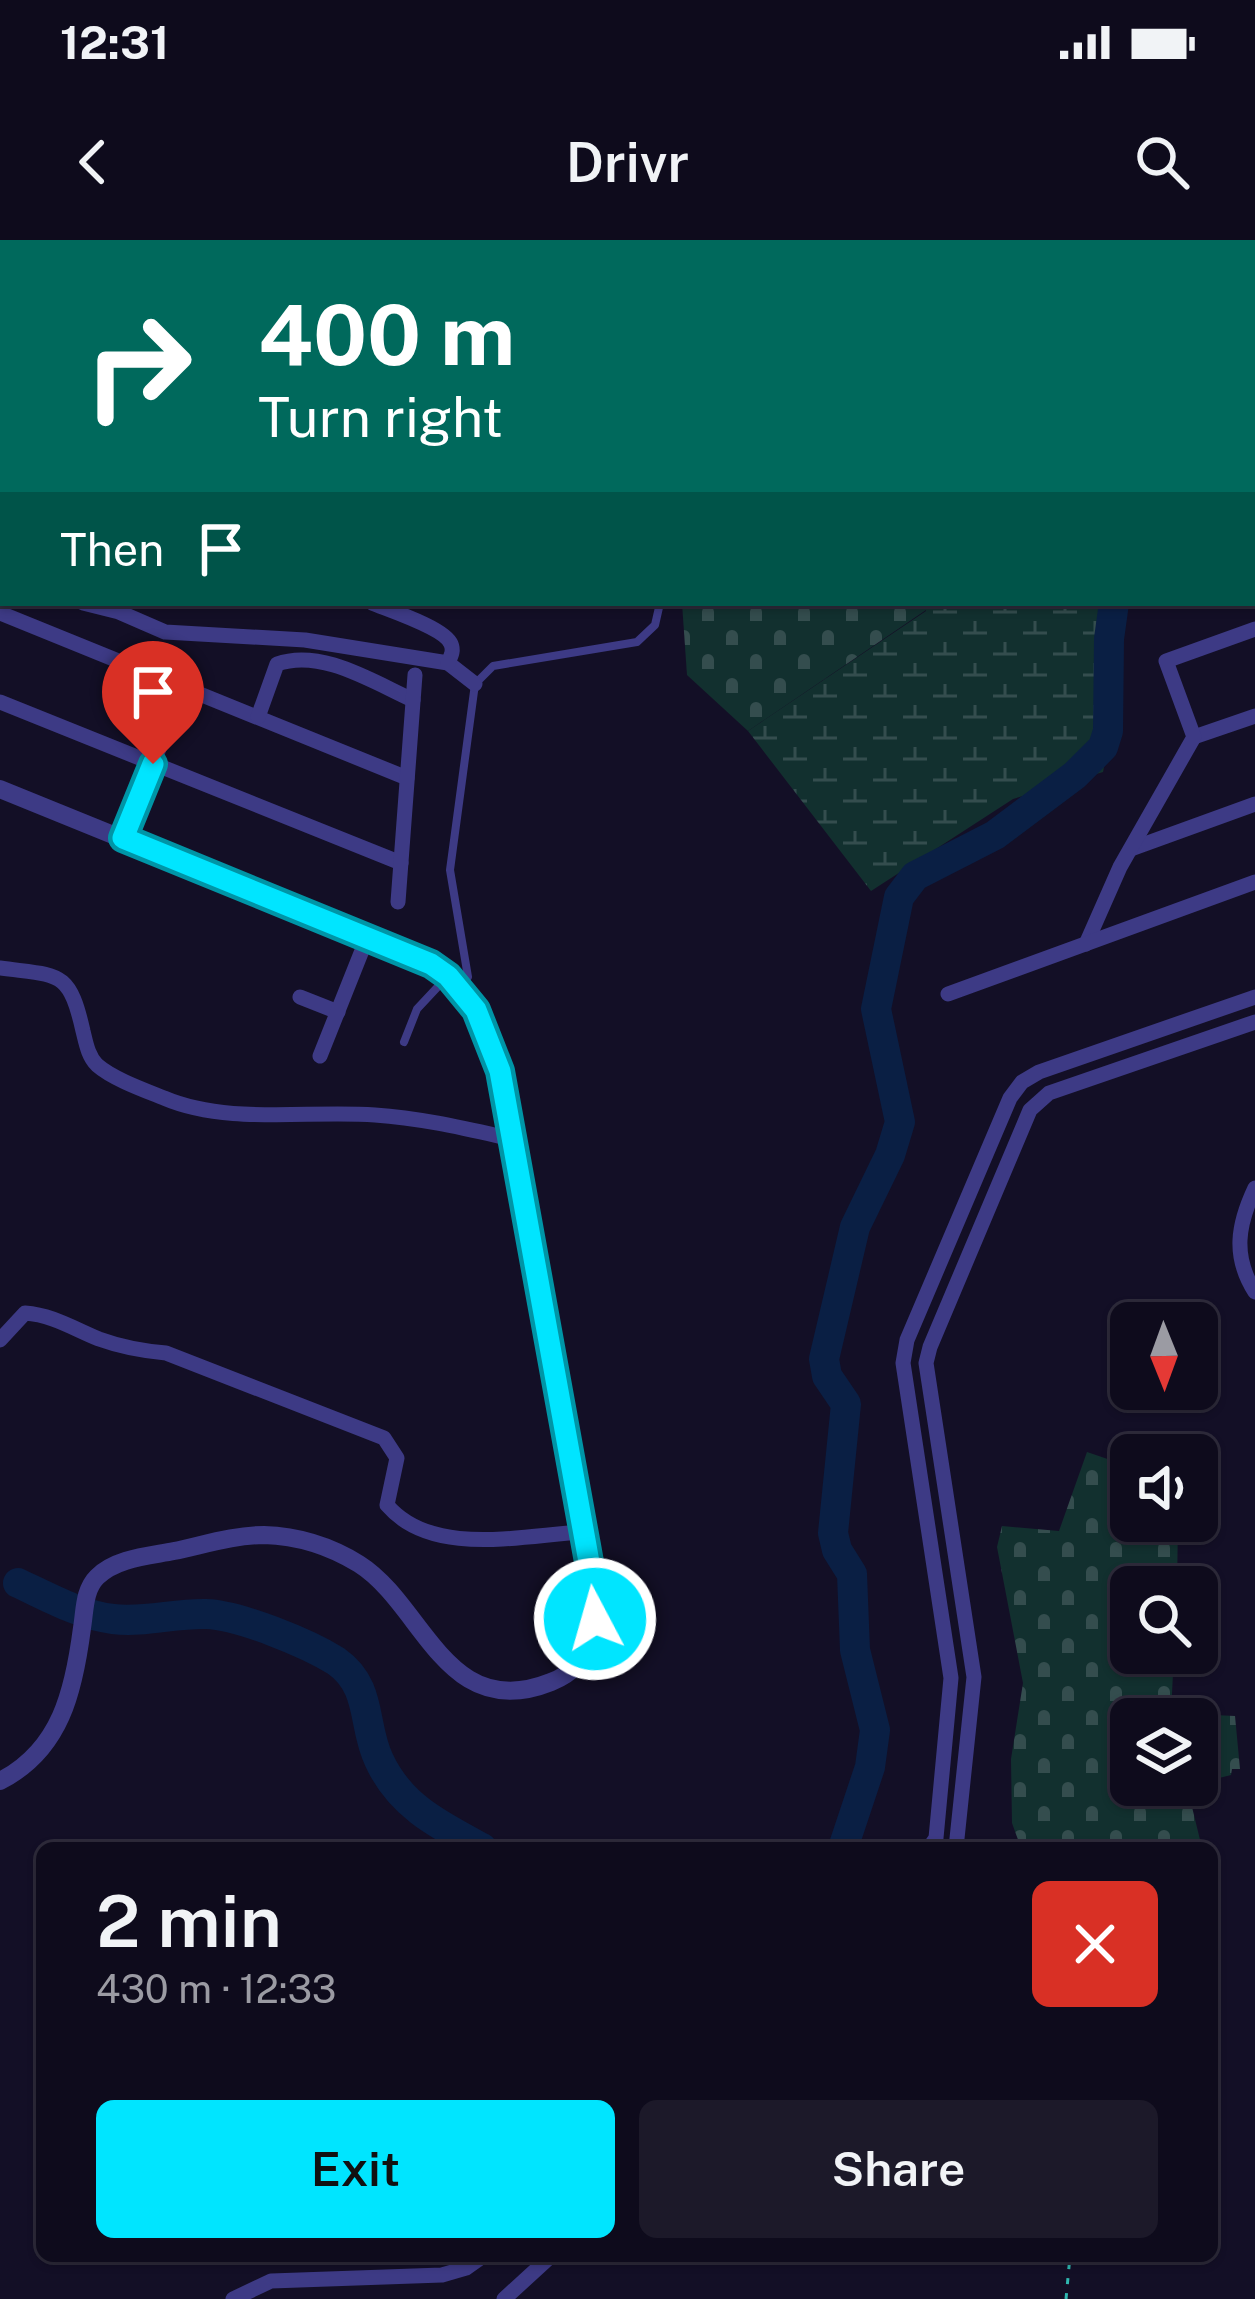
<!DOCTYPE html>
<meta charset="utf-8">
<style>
body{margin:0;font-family:"Public Sans",sans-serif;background:#1c1929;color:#f1f3f6;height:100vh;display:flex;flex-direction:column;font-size:45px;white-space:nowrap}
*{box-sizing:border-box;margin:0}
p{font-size:39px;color:#9b9ba3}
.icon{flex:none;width:66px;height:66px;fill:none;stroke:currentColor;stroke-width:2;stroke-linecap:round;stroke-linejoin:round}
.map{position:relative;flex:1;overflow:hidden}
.sheet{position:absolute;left:36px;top:1602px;width:1182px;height:420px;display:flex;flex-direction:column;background:#0e0b1c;border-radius:18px;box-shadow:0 3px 9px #0004,0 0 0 3px #2e2b3b}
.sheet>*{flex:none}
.banner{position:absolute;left:0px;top:0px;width:1257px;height:366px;box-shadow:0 3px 9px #0004,0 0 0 3px #2e2b3b;background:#00695c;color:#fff;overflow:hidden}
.needle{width:78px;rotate:179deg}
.controls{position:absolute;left:1110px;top:1062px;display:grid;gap:24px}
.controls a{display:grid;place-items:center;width:108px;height:108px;border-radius:18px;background:#0e0b1c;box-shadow:0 3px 9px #0004,0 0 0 3px #2e2b3b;font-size:60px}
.pin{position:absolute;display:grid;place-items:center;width:102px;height:102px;color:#fff;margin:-123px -51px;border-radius:50% 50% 50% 0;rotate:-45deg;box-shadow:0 0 12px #0007}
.pin .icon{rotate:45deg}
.me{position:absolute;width:132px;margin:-66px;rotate:354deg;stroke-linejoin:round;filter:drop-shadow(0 0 9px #0008)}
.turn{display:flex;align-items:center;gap:42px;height:252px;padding:0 60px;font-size:54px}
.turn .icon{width:156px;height:156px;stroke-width:2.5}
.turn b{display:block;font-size:84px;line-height:102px}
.then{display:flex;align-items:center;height:114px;padding:0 60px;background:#0003;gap:24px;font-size:45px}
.round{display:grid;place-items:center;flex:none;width:126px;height:126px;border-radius:18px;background:#1c1929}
.overview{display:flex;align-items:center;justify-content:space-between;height:204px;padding:0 60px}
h1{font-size:72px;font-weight:600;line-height:90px}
.button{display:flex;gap:24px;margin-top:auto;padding:24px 60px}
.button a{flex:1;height:138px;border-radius:18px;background:#00e5ff;color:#111;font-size:48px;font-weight:600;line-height:138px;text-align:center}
.button a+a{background:#1c1929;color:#f1f3f6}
.status{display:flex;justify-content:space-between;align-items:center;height:84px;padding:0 60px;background:#0e0b1c;direction:ltr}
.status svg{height:33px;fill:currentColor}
header{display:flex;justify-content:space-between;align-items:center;height:156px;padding:0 60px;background:#0e0b1c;font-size:54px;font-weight:600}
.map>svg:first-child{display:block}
.wetland{fill:url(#wetland-marsh)}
.cemetery{fill:url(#cemetery-stones);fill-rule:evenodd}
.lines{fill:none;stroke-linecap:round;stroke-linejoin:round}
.river{stroke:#0a1f44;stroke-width:30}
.path{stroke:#2fb8b0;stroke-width:3;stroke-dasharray:6 9;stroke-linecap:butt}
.service{stroke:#3d3a85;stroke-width:8}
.minor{stroke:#3d3a85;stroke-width:15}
.tertiary{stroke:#3d3a85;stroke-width:18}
.route-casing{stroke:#0095a6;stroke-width:30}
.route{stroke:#00e5ff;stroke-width:21}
</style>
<div class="status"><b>12:31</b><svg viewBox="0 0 49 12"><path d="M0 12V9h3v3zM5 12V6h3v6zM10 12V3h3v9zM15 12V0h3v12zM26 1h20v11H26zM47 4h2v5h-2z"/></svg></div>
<header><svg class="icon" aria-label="back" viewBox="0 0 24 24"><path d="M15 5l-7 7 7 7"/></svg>Drivr<svg class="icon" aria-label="search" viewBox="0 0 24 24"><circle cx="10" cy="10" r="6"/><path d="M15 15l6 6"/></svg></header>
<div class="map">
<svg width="1255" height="2059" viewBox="0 0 1255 2059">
<defs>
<pattern id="wetland-marsh" width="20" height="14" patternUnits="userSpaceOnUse" patternTransform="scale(3)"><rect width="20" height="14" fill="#12302f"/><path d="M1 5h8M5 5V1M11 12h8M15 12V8" fill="none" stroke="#344d4e"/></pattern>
<pattern id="cemetery-stones" width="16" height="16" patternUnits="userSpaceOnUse" patternTransform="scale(3)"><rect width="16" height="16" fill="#12302f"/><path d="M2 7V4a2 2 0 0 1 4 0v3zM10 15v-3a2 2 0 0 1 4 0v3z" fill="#344d4e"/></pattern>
</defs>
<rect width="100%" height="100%" fill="#130f26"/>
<polygon class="wetland" points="926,363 1106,363 1103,376 1116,465 1103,532 1013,559 871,651 748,491 926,371"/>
<g class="cemetery">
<polygon points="968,0 1255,0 1255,256 1254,3"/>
<polygon points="682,363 926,363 926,370 748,491 687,435"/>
<path d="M1087,1212L1131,1227V1281H1178L1177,1347H1131V1413H1174L1171,1473L1235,1476L1240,1529H1232L1231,1535L1215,1539V1560L1192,1567L1202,1608H1021L1012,1583L1011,1519L1023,1443L997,1307L1002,1286L1059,1291ZM1131,1479H1197V1545H1131Z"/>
</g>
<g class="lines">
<g class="river">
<polyline points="1254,256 1255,256"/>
<path d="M18,1343C48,1357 80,1375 113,1379C144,1383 175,1373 206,1374C239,1375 307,1403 336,1421C373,1447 362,1485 379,1520C400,1566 439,1585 482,1608"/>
<polyline points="843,1608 870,1527 875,1490 855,1410 852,1334 837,1310 833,1293 846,1164 827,1136 824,1119 855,987 890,915 900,882 876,769 899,657 915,636 995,595 1075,535 1103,507 1108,491 1109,399 1114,363"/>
</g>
<g class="path">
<polyline points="1214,3 1215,0"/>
<polyline points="1066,2059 1070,2016"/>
</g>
<g class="service">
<polyline points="993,0 996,3"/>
<polyline points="1254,114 1255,114"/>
<polyline points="460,748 468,737 450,630 475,444 493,426 637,402 655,385 660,363"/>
<polyline points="404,802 417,769 446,738"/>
</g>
<g class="minor">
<polyline points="290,0 308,3"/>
<polyline points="247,3 249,0"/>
<polyline points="0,340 3,341"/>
<polyline points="83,363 119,372 165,392 305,400 448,423 475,444"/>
<path d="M372,363C389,370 445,388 451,404C454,411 451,416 448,423"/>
<polyline points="0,373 407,538"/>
<polyline points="0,462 401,623"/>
<path d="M258,477L277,424C321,408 373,442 413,460"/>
<polyline points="1194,497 1255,476"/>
<polyline points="123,598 184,447"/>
<polyline points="1131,609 1255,564"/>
<polyline points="398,662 415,435"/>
<polyline points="1086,704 1120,627 1194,497 1166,421 1255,389"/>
<path d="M0,728C59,736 69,729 83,791C86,803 88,816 97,825C113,839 144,850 164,858C227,885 308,870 375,875C421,878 467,889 512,899"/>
<polyline points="948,754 1255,642"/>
<polyline points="300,757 338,772"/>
<polyline points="320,816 367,698"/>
<path d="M1255,948C1238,984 1232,1016 1255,1052"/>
<path d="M0,1100L25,1073C53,1075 74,1089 99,1099C121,1107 143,1111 166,1113L384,1198L397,1218L387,1265C432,1318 523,1295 584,1292"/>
<polyline points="929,1608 936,1598 951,1438 903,1123 907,1100 1010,858 1022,842 1039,832 1255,757"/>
<polyline points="956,1608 974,1437 926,1123 930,1107 1030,870 1049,853 1255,782"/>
<polyline points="233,2059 271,2041 442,2035 466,2028 483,2016"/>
<polyline points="504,2059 551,2016"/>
</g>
<path class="tertiary" d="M0,549L431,724C479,760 495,807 508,864L591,1333C595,1376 600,1423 551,1442C446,1484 424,1365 359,1324C330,1306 298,1296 264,1295C234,1295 203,1305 174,1311C149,1316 116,1318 97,1337C84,1350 85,1370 82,1388C74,1450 61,1510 0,1541"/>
</g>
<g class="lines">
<defs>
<polyline id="route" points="153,524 123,598 431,724 448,736 476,770 500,831 591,1333 595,1379"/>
</defs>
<use href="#route" class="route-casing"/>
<use href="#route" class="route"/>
</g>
</svg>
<div class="controls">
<a><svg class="needle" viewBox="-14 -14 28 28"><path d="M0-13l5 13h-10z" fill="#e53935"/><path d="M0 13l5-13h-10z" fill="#9b9ba3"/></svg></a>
<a><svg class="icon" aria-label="sound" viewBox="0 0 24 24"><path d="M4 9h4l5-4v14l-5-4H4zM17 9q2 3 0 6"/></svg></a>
<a><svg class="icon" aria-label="search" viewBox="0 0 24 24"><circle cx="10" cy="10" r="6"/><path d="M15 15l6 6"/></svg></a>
<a><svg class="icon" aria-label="layers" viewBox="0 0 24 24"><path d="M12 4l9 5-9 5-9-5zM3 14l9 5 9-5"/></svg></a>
</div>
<div class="pin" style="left:153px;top:524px;background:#d93025"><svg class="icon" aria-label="arrive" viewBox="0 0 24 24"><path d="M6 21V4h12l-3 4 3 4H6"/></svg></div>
<svg class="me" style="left:595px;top:1379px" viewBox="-20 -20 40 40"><circle r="17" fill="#00e5ff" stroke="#fff" stroke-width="3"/><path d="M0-11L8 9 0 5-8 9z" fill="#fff"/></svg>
<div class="banner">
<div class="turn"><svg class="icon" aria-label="right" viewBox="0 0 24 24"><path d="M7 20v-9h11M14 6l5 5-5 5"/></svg><div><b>400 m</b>Turn right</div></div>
<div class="then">Then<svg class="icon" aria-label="arrive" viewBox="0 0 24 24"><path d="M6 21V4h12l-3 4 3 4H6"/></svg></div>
</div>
<section class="sheet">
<div class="overview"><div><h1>2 min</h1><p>430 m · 12:33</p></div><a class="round" style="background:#d93025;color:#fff"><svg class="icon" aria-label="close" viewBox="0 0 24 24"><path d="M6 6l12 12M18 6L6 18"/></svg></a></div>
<div class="button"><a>Exit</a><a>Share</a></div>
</section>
</div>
